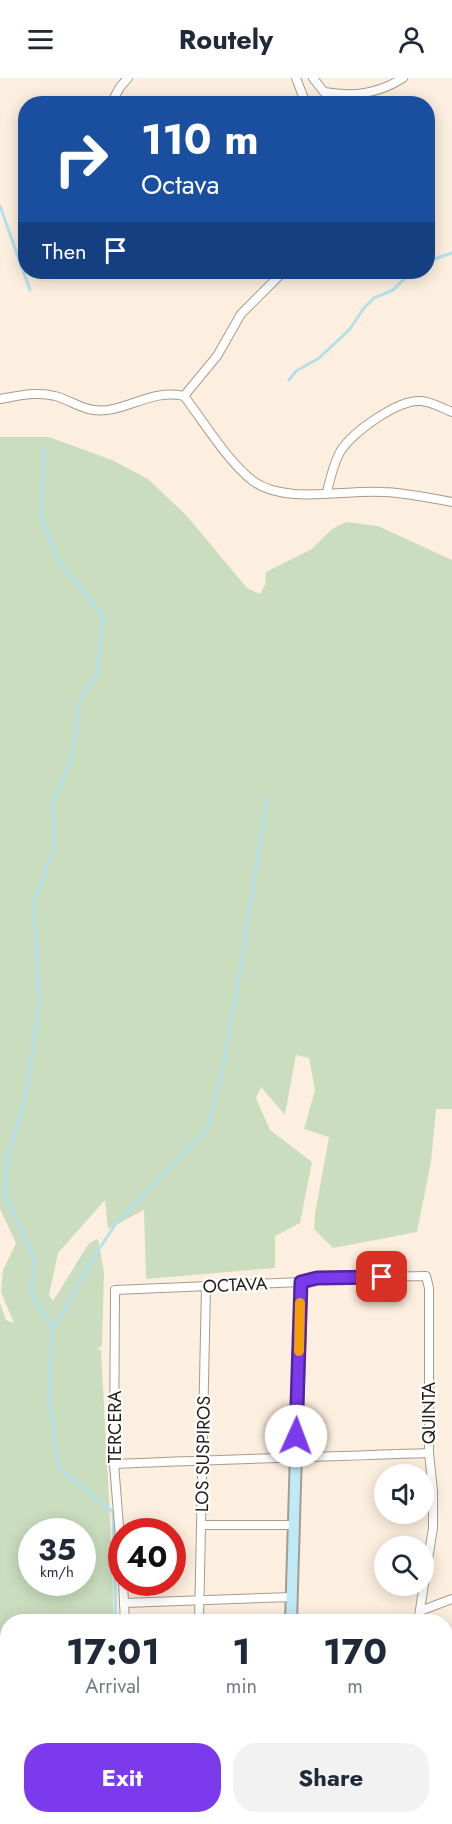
<!DOCTYPE html>
<style>
body{margin:0;font-family:Jost,sans-serif;background:#f2f2f3;color:#1f2937;height:100vh;display:flex;flex-direction:column;font-size:22px;white-space:nowrap}
*{box-sizing:border-box;margin:0}
p{font-size:20px;color:#747a83}
.icon{flex:none;width:33px;height:33px;fill:none;stroke:currentColor;stroke-width:2;stroke-linecap:round;stroke-linejoin:round}
.map{position:relative;flex:1;overflow:hidden}
.details{position:absolute;left:0px;top:1536px;width:453px;height:210px;display:flex;flex-direction:column;background:#fff;border-radius:24px 24px 0 0;box-shadow:0 3px 15px #0003}
.details>*{flex:none}
.hud{position:absolute;left:18px;top:18px;width:417px;height:183px;border-radius:24px;box-shadow:0 3px 15px #0003;background:#1a4fa0;color:#fff;overflow:hidden}
.controls{position:absolute;left:374px;top:1386px;display:grid;gap:12px}
.controls a{display:grid;place-items:center;width:60px;height:60px;border-radius:50%;background:#fff;box-shadow:0 3px 15px #0003;font-size:30px}
.speed{position:absolute;left:18px;top:1440px;display:flex;gap:12px;font-size:30px;font-weight:700;text-align:center}
.speed>*{display:grid;place-content:center;width:78px;height:78px;border-radius:50%;background:#fff;box-shadow:0 3px 15px #0003;line-height:1}
.speed small{font-size:15px;font-weight:400}
.speed .limit{border:9px solid #d22;background:#fff;color:#111}
.pin{position:absolute;display:grid;place-items:center;width:51px;height:51px;color:#fff;margin:-26px;border-radius:12px;box-shadow:0 3px 9px #0006}
.me{position:absolute;width:66px;margin:-33px;rotate:2deg;stroke-linejoin:round;filter:drop-shadow(0 0 4px #0008)}
.turn{display:flex;align-items:center;gap:21px;height:126px;padding:0 24px;font-size:27px}
.turn .icon{width:78px;height:78px;stroke-width:2.5}
.turn b{display:block;font-size:42px;line-height:51px}
.then{display:flex;align-items:center;height:57px;padding:0 24px;background:#0003;gap:12px;font-size:22px}
.eta{display:flex;justify-content:space-evenly;align-items:center;height:102px;text-align:center}
.eta b{font-size:36px;font-weight:700;line-height:42px}
.action{display:flex;gap:12px;margin-top:auto;padding:12px 24px}
.action a{flex:1;height:69px;border-radius:24px;background:#7c3aed;color:#fff;font-size:24px;font-weight:700;line-height:69px;text-align:center}
.action a+a{background:#f2f2f3;color:#1f2937}
header{display:flex;justify-content:space-between;align-items:center;height:78px;padding:0 24px;background:#fff;font-size:27px;font-weight:700}
.map>svg:first-child{display:block}
.green{fill:#caddbf;fill-rule:evenodd}
.lines{fill:none;stroke-linecap:round;stroke-linejoin:round}
.stream{stroke:#b4e0ed;stroke-width:3}
.street-casing{stroke:#a79b8c;stroke-width:10}
.secondary-casing{stroke:#a79b8c;stroke-width:14}
.street{stroke:#fff;stroke-width:8}
.secondary{stroke:#beeaf7;stroke-width:10}
.route-casing{stroke:#51269a;stroke-width:15}
.route{stroke:#7c3aed;stroke-width:10}
.slow{stroke:#f59e0b;stroke-width:10}
.labels{text-anchor:middle;stroke-width:4.5;stroke-linejoin:round;paint-order:stroke}
.street-label{font-size:18px;fill:#221d17;stroke:#fff}
</style>
<header><svg class="icon" aria-label="menu" viewBox="0 0 24 24"><path d="M4 6h16M4 12h16M4 18h16"/></svg>Routely<svg class="icon" aria-label="person" viewBox="0 0 24 24"><circle cx="12" cy="8" r="4"/><path d="M4 21q1-7 8-7t8 7"/></svg></header>
<div class="map">
<svg width="452" height="1746" viewBox="0 0 452 1746">
<rect width="100%" height="100%" fill="#fdefdf"/>
<path class="green" d="M0,359H49L112,382L148,401L186,437L247,510L260,516L265,507L266,494L312,471L332,451L346,444L378,448L452,482V1031H436L431,1084L417,1154L333,1170L314,1151L315,1136L329,1059L304,1051L315,1012L309,980L296,977L285,1037L261,1009L256,1020L270,1052L312,1084L300,1145L275,1158V1190L146,1201L144,1132L108,1151L105,1122L58,1175L49,1217L53,1223L89,1165L98,1161L104,1194L102,1268L97,1271L101,1272L110,1439L114,1543L8,1544V1738L51,1739L50,1746H0V1225L6,1242L14,1245L1,1214L3,1192L16,1165L0,1131ZM32,1454H82V1504H32Z"/>
<g class="lines">
<g class="stream">
<polyline points="0,128 30,212"/>
<polyline points="428,183 452,175"/>
<polyline points="289,302 296,293 319,280 349,252 364,230 374,220 393,212 411,194"/>
<polyline points="44,371 41,438 57,481 103,538 97,596 80,622 71,682 53,725 54,770 34,824 39,928 25,1021 9,1075 4,1115 35,1181 31,1216 52,1249 49,1321 59,1390 113,1434 116,1544"/>
<polyline points="52,1249 58,1244 93,1180 115,1147 208,1050 223,990 241,887 267,720"/>
</g>
<defs>
<g id="street">
<polyline points="296,0 306,26"/>
<path d="M313,0L324,14C353,19 378,16 403,0"/>
<polyline points="114,20 120,9 128,0"/>
<polyline points="184,318 217,278 241,236 283,194"/>
<path d="M0,321C18,318 37,313 55,318C68,321 81,331 94,332C123,336 151,310 184,318C204,344 228,384 253,403C286,427 345,411 384,414C407,415 430,420 452,424"/>
<path d="M327,414C330,401 333,387 340,374C351,355 398,321 421,323C432,324 442,330 452,334"/>
<path d="M114,1386C219,1381 324,1379 429,1375"/>
<polyline points="202,1447 294,1447"/>
<polyline points="122,1485 114,1386 115,1212 301,1204 317,1200 426,1198 429,1210 429,1375 433,1413 433,1450 418,1544"/>
<polyline points="123,1504 125,1544"/>
<polyline points="124,1525 292,1519"/>
<polyline points="420,1533 452,1521"/>
<polyline points="199,1544 206,1208"/>
<polyline points="446,1572 452,1570"/>
<polyline points="446,1670 452,1685"/>
<polyline points="166,1738 169,1746"/>
<polyline points="248,1738 251,1746"/>
<polyline points="437,1746 452,1740"/>
</g>
<g id="secondary">
<polyline points="291,1544 301,1204"/>
<polyline points="332,1738 335,1746"/>
</g>
</defs>
<use href="#street" class="street-casing"/>
<use href="#secondary" class="secondary-casing"/>
<use href="#street" class="street"/>
<use href="#secondary" class="secondary"/>
</g>
<g class="lines">
<defs>
<polyline id="route" points="296,1358 301,1204 317,1200 382,1199"/>
</defs>
<use href="#route" class="route-casing"/>
<use href="#route" class="route"/>
<polyline class="slow" points="299,1273 300,1225"/>
</g>
<g class="labels">
<g class="street-label">
<text transform="translate(235 1207) rotate(-3)" y="6">OCTAVA</text>
<text transform="translate(429 1335) rotate(-90)" y="6">QUINTA</text>
<text transform="translate(115 1349) rotate(-90)" y="6">TERCERA</text>
<text transform="translate(203 1376) rotate(-89)" y="6">LOS SUSPIROS</text>
</g>
</g>
</svg>
<div class="controls">
<a><svg class="icon" aria-label="sound" viewBox="0 0 24 24"><path d="M4 9h4l5-4v14l-5-4H4zM17 9q2 3 0 6"/></svg></a>
<a><svg class="icon" aria-label="search" viewBox="0 0 24 24"><circle cx="10" cy="10" r="6"/><path d="M15 15l6 6"/></svg></a>
</div>
<div class="speed"><div>35<small>km/h</small></div><div class="limit">40</div></div>
<div class="pin" style="left:382px;top:1199px;background:#d93025"><svg class="icon" aria-label="arrive" viewBox="0 0 24 24"><path d="M6 21V4h12l-3 4 3 4H6"/></svg></div>
<svg class="me" style="left:296px;top:1358px" viewBox="-20 -20 40 40"><circle r="19" fill="#fff"/><path d="M0-13L10 11 0 6-10 11z" fill="#7c3aed"/></svg>
<div class="hud">
<div class="turn"><svg class="icon" aria-label="right" viewBox="0 0 24 24"><path d="M7 20v-9h11M14 6l5 5-5 5"/></svg><div><b>110 m</b>Octava</div></div>
<div class="then">Then<svg class="icon" aria-label="arrive" viewBox="0 0 24 24"><path d="M6 21V4h12l-3 4 3 4H6"/></svg></div>
</div>
<section class="details">
<div class="eta">
<div><b>17:01</b><p>Arrival</p></div>
<div><b>1</b><p>min</p></div>
<div><b>170</b><p>m</p></div>
</div>
<div class="action"><a>Exit</a><a>Share</a></div>
</section>
</div>
